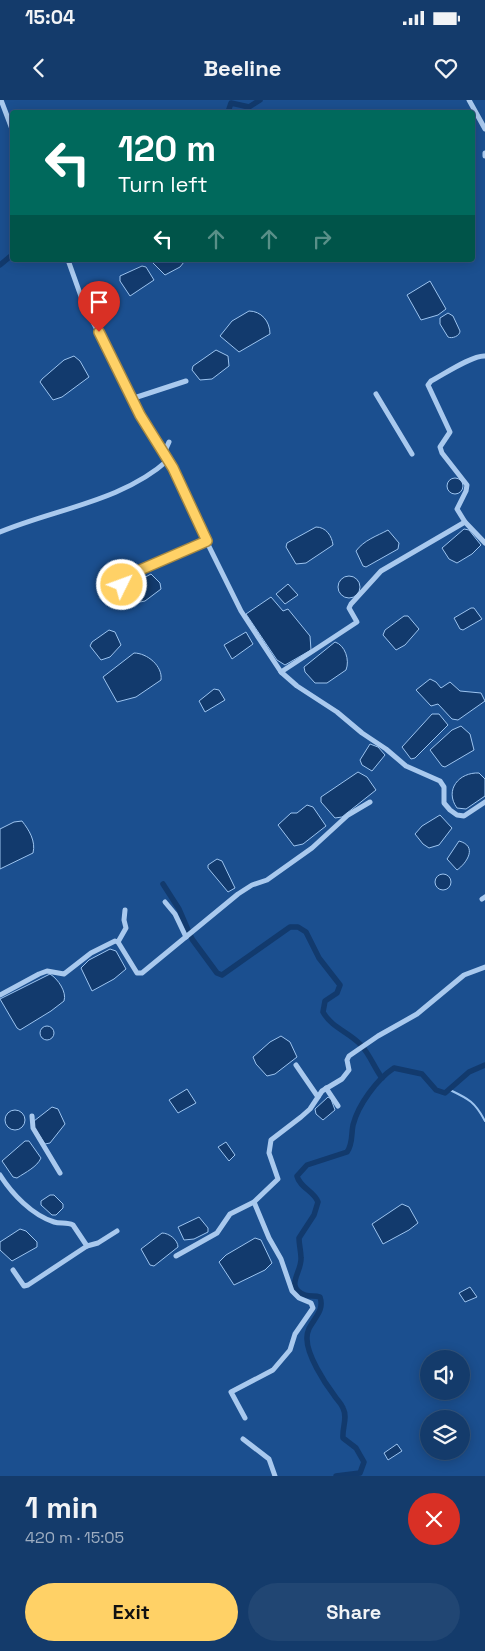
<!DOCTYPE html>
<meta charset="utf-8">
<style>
body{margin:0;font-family:"Space Grotesk",sans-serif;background:#214673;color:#f1f3f6;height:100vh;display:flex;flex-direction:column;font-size:19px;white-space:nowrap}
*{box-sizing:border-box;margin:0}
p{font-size:16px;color:#9dadc1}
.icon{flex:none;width:28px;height:28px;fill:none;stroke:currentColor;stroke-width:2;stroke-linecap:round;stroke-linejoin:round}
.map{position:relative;height:1376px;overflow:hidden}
.panel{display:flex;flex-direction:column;background:#143b6b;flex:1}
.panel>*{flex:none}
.top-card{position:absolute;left:10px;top:10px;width:465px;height:152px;border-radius:5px;box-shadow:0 2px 12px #0003,0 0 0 1px #33557e;background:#00695c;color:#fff;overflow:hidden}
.tools{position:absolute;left:420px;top:1250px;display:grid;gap:10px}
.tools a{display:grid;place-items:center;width:50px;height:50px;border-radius:50%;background:#143b6b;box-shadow:0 2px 12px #0003,0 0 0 1px #33557e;font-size:25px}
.pin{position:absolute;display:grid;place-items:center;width:42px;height:42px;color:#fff;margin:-51px -21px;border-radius:50% 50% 50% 0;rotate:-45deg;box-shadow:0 0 5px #0007}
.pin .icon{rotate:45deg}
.me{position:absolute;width:55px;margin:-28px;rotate:48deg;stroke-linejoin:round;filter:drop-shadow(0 0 4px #0008)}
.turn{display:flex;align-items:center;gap:18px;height:105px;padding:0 25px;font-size:22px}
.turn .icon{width:65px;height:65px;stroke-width:2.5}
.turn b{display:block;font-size:35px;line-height:42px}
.lanes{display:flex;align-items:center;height:48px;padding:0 25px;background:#0003;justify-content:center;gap:25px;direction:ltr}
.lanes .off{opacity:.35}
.round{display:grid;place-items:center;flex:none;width:52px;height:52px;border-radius:26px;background:#214673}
.overview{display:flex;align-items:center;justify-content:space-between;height:85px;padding:0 25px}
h1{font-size:30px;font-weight:700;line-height:38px}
.action{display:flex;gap:10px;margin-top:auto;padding:10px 25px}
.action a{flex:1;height:58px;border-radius:30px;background:#ffd166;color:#111;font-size:20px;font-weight:700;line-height:58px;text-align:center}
.action a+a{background:#214673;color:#f1f3f6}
.status{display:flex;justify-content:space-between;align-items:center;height:35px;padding:0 25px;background:#143b6b;direction:ltr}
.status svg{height:14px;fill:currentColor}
header{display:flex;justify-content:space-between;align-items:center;height:65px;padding:0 25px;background:#143b6b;font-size:22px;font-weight:700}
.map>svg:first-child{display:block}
.water{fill:#123a6d;stroke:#9cc4f0}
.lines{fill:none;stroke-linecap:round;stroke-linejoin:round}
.stream{stroke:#9cc4f0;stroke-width:2}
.canal{stroke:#123a6d;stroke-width:5.5}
.minor{stroke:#a9c9ee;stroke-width:5}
.route-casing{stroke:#a68842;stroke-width:12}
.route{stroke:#ffd166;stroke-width:9}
</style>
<div class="status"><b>15:04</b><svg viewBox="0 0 49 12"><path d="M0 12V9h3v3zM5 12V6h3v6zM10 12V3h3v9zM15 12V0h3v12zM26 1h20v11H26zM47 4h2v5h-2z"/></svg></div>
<header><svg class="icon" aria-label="back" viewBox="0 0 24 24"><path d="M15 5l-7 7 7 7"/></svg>Beeline<svg class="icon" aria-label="heart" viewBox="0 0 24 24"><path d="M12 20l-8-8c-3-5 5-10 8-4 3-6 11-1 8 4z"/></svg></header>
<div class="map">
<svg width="485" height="1376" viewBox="0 0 485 1376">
<rect width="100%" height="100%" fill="#1b4f8f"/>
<g class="water">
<polygon points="154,160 184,160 184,162 180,167 165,175 153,163"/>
<polygon points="142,166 146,167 154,180 130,196 120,181 120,176"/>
<polygon points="430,181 446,209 438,215 421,220 407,195"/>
<path d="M249,211C261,211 270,221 270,234L239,252L220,236L232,221Z"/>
<path d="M448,213L453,216L460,231C460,236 452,239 448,237L440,224V218Z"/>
<polygon points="216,250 228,256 229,266 212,279 200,280 192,270 193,266"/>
<polygon points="74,256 80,261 89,277 62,297 53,300 40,282 42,279 64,260"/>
<circle cx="455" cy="386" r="8"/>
<path d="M316,427C326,427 332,436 333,445L306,463L296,464L286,447L287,443Z"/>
<polygon points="464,429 469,430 481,445 472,454 457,463 449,459 442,448"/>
<path d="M388,430L399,443L398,449L366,467L363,466L356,451C364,440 377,436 388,430Z"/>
<polygon points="151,474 160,483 161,489 145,501 135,503 127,487"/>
<circle cx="349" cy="487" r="11"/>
<polygon points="288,484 298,495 285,504 276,494"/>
<polygon points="271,497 283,511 288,509 310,536 311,550 285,565 277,560 246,514"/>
<polygon points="471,508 474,508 482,519 463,530 460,529 454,518"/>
<polygon points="404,516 408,516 419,529 405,545 396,550 383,535 385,530"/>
<polygon points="109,530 115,532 121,545 110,557 101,560 90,546 92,542"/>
<polygon points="246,532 253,544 232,559 224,545"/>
<path d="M335,542C345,545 350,560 346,570L327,583H315L305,572L304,567Z"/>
<path d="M134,553C147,553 163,566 161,580L136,597L117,602L103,577Z"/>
<polygon points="430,579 436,582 441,588 450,582 460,591 481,593 485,601 458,620 452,619 438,604 431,606 416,590"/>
<polygon points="214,589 219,590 225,600 205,612 199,601"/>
<polygon points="432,614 439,614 448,625 415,658 411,659 402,647"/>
<polygon points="461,626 470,634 474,650 445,667 442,666 430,650 452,630"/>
<polygon points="370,644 378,647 385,655 372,671 362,665 360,660"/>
<polygon points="358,672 367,677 376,690 342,717 335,718 321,702 321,697"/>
<path d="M479,673L485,679V696L466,709L457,708C444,690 459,672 479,673Z"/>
<polygon points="307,705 313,707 326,726 303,744 294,746 278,725 291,713 297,713"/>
<polygon points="440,715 452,728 439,745 429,748 423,744 415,734 422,726"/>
<path d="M22,721C29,730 36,741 33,753L0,769V729L14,722Z"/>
<path d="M459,741C478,746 467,763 457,770L447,759Z"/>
<polygon points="217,759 222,761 235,788 228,792 208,768 208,765"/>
<circle cx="443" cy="782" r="8"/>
<polygon points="110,849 116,851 126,869 114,879 92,891 81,868 89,860"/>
<path d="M50,874C58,879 67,892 64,901L51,911L20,930L17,928L0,899Z"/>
<circle cx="47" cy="933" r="7"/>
<polygon points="281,936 290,942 297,957 275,974 267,976 256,964 253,957 270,942"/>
<polygon points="187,989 196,1003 178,1013 169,1000"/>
<polygon points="328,997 331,999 335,1010 323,1020 316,1014 315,1009"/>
<polygon points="52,1007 58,1009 65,1024 50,1043 45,1044 34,1027 34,1021"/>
<circle cx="15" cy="1020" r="10"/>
<path d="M25,1041H29L41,1058C37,1067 26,1072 17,1078L13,1077L2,1061Z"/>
<polygon points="226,1042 235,1055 229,1061 218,1047"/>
<polygon points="50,1095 54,1095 63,1104 63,1108 56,1115 52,1115 41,1105 41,1101"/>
<polygon points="402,1104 409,1107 418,1123 409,1130 383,1144 372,1124"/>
<polygon points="199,1117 208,1128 208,1132 194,1139 184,1140 178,1127"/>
<polygon points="20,1129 26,1131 37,1142 37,1147 12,1161 0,1150 0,1142"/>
<path d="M162,1133C169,1133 178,1140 178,1147L154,1166L150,1165L141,1149Z"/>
<polygon points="255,1138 261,1140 272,1163 265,1170 234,1185 219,1162 226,1155"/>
<polygon points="470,1187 477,1197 465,1202 459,1193"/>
<polygon points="397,1344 402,1351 388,1360 384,1353"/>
</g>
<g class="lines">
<path class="stream" d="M450,990C469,999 475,1002 485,1021"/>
<g class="canal">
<polyline points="228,12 231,3 249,7 260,0"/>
<polyline points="0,165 12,155"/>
<path d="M163,784L179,809L192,839L217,873L222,875L290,827H298L306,832L319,858L340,885L337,893L325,901L323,912C332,928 349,932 361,945C370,955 374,967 382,978"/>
<path d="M336,1376L360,1373L364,1362L356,1348L343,1338C342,1327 348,1318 343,1308C341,1303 337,1300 334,1295C324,1282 307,1255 307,1239C306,1222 326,1215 320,1197C315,1195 310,1197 305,1195C284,1187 302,1172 301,1158C301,1151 299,1145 299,1138L314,1115L318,1102C314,1091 300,1088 297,1076L307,1065L347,1052C353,1044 351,1035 353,1025C358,1005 377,979 394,968L422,974L436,990L445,993L469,972L485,965"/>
</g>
<g class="minor">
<polyline points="1,0 12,29"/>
<polyline points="469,0 485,29"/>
<polyline points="485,53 485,56"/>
<polyline points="68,160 83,202 140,315 173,368 189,406 241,511 281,572 297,586 337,612 362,633 386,649 406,666 440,681 444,687 444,703 450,710 457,715 464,716 485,702"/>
<path d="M485,256C472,255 443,275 431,281L428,285L450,332L440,347L442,353L467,385L466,391L457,409L465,422L485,443"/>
<polyline points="376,294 412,354"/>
<polyline points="131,299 186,281"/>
<polyline points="164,353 169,342"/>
<path d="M0,432C55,409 123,401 168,360"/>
<polyline points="121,492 124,479 133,473 207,441"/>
<polyline points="281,572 357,522 349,508 351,504 381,471 465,422"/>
<polyline points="482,799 485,797"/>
<polyline points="165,802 175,814 186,837"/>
<polyline points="118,842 126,828 124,820 125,810"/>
<polyline points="0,895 39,874 47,871 64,874 91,853 115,841 118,842 137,873 142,873 238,794 252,785 267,780 312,748 348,715 370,702"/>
<polyline points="296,965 318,997"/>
<polyline points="326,988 338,1006"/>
<polyline points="32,1016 33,1028 60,1073"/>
<path d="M0,1075C12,1094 32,1115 54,1122C60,1124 67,1122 73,1125L87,1146"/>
<polyline points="176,1156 217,1133 230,1114 254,1102"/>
<polyline points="13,1170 24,1186 28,1185 87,1146 98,1143 117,1131"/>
<polyline points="245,1318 231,1292 273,1270 290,1250 295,1234 313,1208 311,1203 299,1198 292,1191 281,1159 269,1138 254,1102 278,1079 269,1053 271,1040 301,1017 310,1009 322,991 342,979 349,970 347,960 349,956 378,936 417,914 464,875 485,867"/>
<polyline points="243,1339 269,1359 275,1376"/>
</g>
</g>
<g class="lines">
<defs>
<polyline id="route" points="99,232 140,315 173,368 207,441 133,473 124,479 122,485"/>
</defs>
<use href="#route" class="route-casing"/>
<use href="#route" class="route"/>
</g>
</svg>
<div class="tools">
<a><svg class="icon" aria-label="sound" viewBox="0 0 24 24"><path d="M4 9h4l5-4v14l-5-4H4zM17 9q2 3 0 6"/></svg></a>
<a><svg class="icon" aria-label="layers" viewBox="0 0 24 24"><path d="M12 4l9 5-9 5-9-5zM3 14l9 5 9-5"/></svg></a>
</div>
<div class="pin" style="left:99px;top:232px;background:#d93025"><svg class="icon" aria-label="arrive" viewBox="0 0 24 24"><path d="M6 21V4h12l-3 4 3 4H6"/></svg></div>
<svg class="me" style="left:122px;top:485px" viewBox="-20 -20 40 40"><circle r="17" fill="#ffd166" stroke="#fff" stroke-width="3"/><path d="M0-11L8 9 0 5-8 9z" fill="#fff"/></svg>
<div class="top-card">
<div class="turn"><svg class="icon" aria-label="left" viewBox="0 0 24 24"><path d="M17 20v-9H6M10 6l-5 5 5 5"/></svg><div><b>120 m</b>Turn left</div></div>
<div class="lanes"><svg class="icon" aria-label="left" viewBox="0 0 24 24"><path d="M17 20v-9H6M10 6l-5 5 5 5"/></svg><svg class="icon off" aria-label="ahead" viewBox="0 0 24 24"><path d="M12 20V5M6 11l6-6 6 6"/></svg><svg class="icon off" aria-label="ahead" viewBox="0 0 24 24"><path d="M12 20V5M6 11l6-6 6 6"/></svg><svg class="icon off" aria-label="right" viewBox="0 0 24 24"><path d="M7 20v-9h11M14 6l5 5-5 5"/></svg></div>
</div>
</div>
<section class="panel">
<div class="overview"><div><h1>1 min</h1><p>420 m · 15:05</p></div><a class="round" style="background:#d93025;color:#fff"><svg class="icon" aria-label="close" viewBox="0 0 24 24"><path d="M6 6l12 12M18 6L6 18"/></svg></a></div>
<div class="action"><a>Exit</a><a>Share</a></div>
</section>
